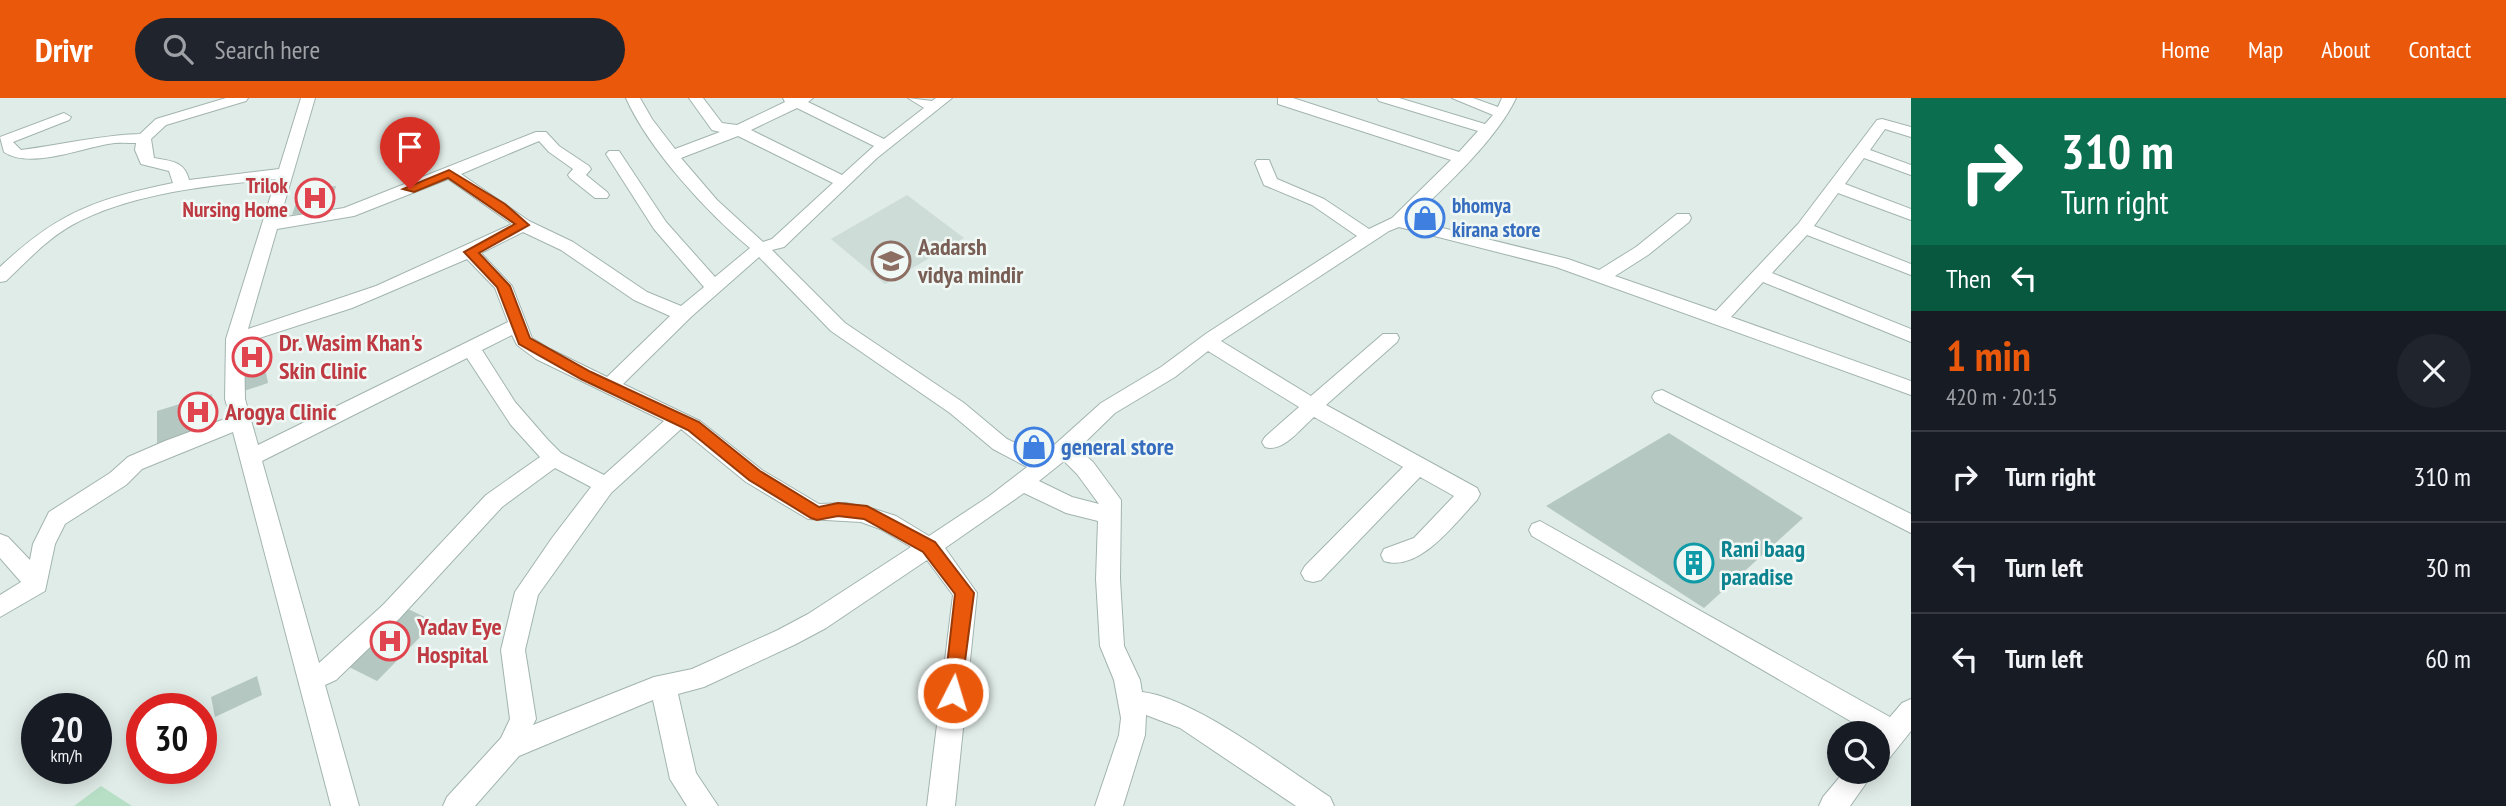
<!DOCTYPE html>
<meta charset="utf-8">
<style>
body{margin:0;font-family:"PT Sans Narrow",sans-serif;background:#20242c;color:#f1f3f6;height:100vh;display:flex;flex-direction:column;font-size:26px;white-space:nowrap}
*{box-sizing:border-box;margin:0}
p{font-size:23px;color:#9ea1a6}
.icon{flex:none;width:38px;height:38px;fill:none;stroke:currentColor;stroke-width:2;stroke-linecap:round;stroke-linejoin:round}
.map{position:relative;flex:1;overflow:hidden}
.panel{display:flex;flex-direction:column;background:#171b24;width:595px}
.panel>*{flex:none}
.banner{background:#0b6e4f;color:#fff;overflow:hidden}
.tools{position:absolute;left:1827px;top:623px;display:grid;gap:14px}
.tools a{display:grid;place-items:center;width:63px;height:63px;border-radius:50%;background:#171b24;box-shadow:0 4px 18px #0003;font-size:35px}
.speed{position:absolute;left:21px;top:595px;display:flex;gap:14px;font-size:35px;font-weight:700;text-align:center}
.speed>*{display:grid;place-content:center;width:91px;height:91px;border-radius:50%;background:#171b24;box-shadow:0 4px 18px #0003;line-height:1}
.speed small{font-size:18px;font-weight:400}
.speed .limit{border:10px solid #d22;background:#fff;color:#111}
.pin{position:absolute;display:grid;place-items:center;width:60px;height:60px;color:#fff;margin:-72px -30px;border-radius:50% 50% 50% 0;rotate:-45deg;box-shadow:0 0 7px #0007}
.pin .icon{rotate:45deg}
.me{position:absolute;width:77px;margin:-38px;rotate:5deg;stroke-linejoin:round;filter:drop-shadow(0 0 5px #0008)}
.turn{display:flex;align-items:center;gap:24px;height:147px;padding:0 35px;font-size:32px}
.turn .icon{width:91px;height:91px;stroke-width:2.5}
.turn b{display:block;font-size:49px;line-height:60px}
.then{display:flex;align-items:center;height:66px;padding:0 35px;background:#0003;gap:14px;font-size:26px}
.round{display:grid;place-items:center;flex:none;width:74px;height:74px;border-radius:37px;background:#20242c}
.headline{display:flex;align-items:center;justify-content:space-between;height:119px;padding:0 35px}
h1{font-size:42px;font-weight:700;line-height:52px;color:#ea580c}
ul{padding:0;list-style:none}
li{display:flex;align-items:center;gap:21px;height:91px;padding:0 35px;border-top:2px solid #363941}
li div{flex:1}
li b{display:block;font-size:26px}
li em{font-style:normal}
header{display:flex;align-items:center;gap:42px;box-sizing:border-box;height:98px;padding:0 35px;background:#ea580c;color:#fff}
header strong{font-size:33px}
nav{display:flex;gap:38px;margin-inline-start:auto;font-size:24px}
.search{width:490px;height:63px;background:#20242c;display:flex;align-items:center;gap:18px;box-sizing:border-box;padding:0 24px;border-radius:38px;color:#9ea1a6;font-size:26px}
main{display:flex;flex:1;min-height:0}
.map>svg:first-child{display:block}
.built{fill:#cedcd7}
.green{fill:#b7dfc6}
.building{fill:#b5c7c1}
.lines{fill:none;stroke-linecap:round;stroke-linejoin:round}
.street-casing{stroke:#a2b4b0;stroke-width:2}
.street{fill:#fff;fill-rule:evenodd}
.route{fill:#ea580c;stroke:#983908;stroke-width:2}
.labels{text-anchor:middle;stroke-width:5;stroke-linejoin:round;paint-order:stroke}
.far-health-label{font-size:21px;font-weight:bold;fill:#be3a42;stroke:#f0f8f5;text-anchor:end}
.far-shop-label{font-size:21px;font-weight:bold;fill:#366cbe;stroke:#f0f8f5;text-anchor:start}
.education-label{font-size:24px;font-weight:bold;fill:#785e54;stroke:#f0f8f5;text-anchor:start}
.health-label{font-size:24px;font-weight:bold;fill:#be3a42;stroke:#f0f8f5;text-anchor:start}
.shop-label{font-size:24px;font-weight:bold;fill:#366cbe;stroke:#f0f8f5;text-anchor:start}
.culture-label{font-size:24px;font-weight:bold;fill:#0d838f;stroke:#f0f8f5;text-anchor:start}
</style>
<header>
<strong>Drivr</strong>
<div class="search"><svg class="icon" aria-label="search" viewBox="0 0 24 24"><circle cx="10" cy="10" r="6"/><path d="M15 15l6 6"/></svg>Search here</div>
<nav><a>Home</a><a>Map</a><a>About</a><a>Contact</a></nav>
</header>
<main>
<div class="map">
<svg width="1911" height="708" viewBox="0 0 1911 708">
<rect width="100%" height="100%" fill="#e0ece8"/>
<polygon class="built" points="907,97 964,140 885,186 831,141"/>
<polygon class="green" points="101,688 132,708 74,708"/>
<g class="building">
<polygon points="336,88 329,112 292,117 300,93"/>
<polygon points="1419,115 1432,116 1433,127 1417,124"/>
<polygon points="260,244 268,285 241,294 235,252"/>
<polygon points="212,296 214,328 157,346 157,313"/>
<polygon points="1669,335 1803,420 1704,510 1546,408"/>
<polygon points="1029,340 1044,348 1038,358 1023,349"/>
<polygon points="402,508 435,524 377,583 343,566"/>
<polygon points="257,578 262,597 215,619 211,599"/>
</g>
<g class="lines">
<defs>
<g id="street">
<path d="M226,0H248L246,3L166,27L151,41L154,60C170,63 185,63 189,82L279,71L301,0H315L280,120L344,110L536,34H546L559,48L589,68L591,71L586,77L607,94L609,97L607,100H595L570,80L568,77L573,71L549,54L539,43L461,76L529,123L573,144L647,194L681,208L704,189L654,131L606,56L609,53H619L666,124L715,179L750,150C707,115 648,50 626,0H640L652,21L675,51L720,34L712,32L689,0H703L722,25L737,27L785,4L783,0H813L808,4L884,41L924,10L908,0L932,3L936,0H952L877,60L784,149L772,152L845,225L964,305L1007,341L1042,358L1101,305L1161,269L1207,235L1357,138L1312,107L1264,87L1255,65L1257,62H1269L1277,81L1324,101L1369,131L1392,120L1451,62L1278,6V0H1293L1459,54L1478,33L1379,3L1377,0H1399L1485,26L1493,17L1452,0H1473L1498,9L1502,0H1516C1497,41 1444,90 1410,122L1568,161L1599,172L1636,149L1677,116H1689L1691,120L1689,124L1648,157L1615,178L1716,213L1798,126L1877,22L1882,21L1911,29V39L1885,31L1870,52L1911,67V77L1864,60L1845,86L1911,111V122L1838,95L1814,128L1911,166V177L1807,137L1772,175L1911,231V244L1763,184L1731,219L1911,283V297L1556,169L1399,129L1389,133L1221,243L1311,298L1383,236H1397L1399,240L1397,244L1326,307L1477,390L1480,396L1477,402C1456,424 1419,475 1384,463L1381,457L1384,451L1414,440L1454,398L1420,379L1321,482L1313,484L1305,482L1301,475L1305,468L1403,369L1314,319C1301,330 1283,355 1265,349L1262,344L1265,339L1299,309L1208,253L1175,279L1115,315L1078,351L1093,364L1121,402L1120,481L1124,548L1140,582L1142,594C1195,600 1282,668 1330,699L1334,708H1296L1180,630L1146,617L1145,637L1123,708H1095L1119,637L1121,620L1114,582L1100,548L1096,481L1098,423L1066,415L1024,395L945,450L977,495L955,708H927L953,497L927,462L826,530L796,546L704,589L678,596L696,675L718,708H687L670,681L653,602L519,658L475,708H443L447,699L501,640L510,621L501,552L515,494L552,440L591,389L555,370L502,409L399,521L336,582L325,587L359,708H331L233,334L142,371L126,387L65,426L55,446L45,493L0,519V497L21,484L0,460V436L8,439L30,462L33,446L49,414L110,375L128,359L165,343L230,319L225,301L226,241L276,81C211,87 130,95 72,127C47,141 27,163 6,183L0,184V169C58,114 96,101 173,85L169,73L141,66L135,52L136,45C127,45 117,44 108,46C79,51 29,71 4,54L0,39L64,15L71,19L69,22L13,44L21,52C61,47 100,37 140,36L156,21ZM797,10L874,48L842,77L751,32ZM738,38L833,85L772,141L763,144L717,102L681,60ZM448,81L512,126L376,188L248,231L277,131L354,118ZM523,134L561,152L634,202L670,218L607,279L550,251L532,240L512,188L481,155ZM759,159L831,233L950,315L993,351L1027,369L988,399L929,438L896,418L874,411L846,405L819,406L762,372L700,323L623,286L692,218ZM467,161L495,190L508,224L258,347L245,301L244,245L352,210ZM512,237L517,247L536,261L664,323L604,377L561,355L548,342L515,304L482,252ZM467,260L511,327L540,359L486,397L383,507L319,565L262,363ZM681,331L746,384L808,421L861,424L880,431L911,449L808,516L778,532L692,571L654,579L533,627L536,621L525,552L538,497L611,395ZM1064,363L1077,376L1099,406L1072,399L1039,383Z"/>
<polygon points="1662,292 1911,416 1911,435 1655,304 1652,299 1655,294"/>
<polygon points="1540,423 1890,619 1902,605 1911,601 1911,633 1887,663 1878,666 1878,635 1871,635 1532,438 1529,432 1532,426"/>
<polygon points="1844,674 1874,674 1850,708 1819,708 1823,699"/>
</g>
</defs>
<use href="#street" class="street-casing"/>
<use href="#street" class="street"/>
</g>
<polygon class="route" points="449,72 505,106 529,127 479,155 510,188 530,240 591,274 699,324 760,373 819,409 838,405 867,408 935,444 974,495 960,601 953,604 946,601 944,595 955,496 923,454 864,421 838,418 817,422 811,420 749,382 688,332 581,281 519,246 497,189 464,154 515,126 448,80 414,94 403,91"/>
<defs>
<symbol id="hospital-ring" viewBox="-11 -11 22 22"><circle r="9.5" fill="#f0f8f5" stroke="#e0444e" stroke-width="1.5"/><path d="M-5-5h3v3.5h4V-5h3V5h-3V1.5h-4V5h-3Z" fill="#e0444e"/></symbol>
<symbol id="shop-ring" viewBox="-11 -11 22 22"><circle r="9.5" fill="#f0f8f5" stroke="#3f7fe0" stroke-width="1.5"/><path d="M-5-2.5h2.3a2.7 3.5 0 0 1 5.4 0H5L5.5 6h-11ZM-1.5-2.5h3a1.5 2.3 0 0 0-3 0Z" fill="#3f7fe0"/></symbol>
<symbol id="school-ring" viewBox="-11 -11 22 22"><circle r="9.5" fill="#f0f8f5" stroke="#8d6e63" stroke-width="1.5"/><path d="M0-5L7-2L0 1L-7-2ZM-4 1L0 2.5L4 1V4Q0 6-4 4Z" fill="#8d6e63"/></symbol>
<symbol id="building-ring" viewBox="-11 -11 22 22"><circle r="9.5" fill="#f0f8f5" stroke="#0f9aa8" stroke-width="1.5"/><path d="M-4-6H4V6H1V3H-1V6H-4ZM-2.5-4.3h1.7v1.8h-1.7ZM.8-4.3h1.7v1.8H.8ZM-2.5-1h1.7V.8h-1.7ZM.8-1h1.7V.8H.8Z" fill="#0f9aa8"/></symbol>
</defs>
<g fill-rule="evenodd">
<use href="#hospital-ring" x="293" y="78" width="44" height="44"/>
<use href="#shop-ring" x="1403" y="98" width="44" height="44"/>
<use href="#school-ring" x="869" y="141" width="44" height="44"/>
<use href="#hospital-ring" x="230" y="237" width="44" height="44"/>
<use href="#hospital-ring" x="176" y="292" width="44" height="44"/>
<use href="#shop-ring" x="1012" y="327" width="44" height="44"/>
<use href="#building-ring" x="1672" y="443" width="44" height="44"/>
<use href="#hospital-ring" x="368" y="521" width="44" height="44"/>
</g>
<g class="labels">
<g class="far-health-label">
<text x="288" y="95">Trilok<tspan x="288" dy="24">Nursing Home</tspan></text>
</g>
<g class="far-shop-label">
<text x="1452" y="115">bhomya<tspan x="1452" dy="24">kirana store</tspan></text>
</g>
<g class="education-label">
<text x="918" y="157">Aadarsh<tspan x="918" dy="28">vidya mindir</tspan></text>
</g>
<g class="health-label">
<text x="279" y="253">Dr. Wasim Khan's<tspan x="279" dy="28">Skin Clinic</tspan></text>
<text x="225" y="322">Arogya Clinic</text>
<text x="417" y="537">Yadav Eye<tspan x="417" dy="28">Hospital</tspan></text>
</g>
<g class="shop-label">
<text x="1061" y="357">general store</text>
</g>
<g class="culture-label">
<text x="1721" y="459">Rani baag<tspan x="1721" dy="28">paradise</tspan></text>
</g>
</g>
</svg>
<div class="tools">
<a><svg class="icon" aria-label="search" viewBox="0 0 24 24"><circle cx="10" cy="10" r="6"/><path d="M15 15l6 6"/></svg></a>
</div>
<div class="speed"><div>20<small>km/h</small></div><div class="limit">30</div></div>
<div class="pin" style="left:410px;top:91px;background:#d93025"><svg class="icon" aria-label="arrive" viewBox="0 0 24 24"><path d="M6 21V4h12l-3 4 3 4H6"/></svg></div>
<svg class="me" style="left:953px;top:595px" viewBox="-20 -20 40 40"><circle r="17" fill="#ea580c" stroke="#fff" stroke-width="3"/><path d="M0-11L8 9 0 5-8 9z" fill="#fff"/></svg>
</div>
<section class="panel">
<div class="banner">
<div class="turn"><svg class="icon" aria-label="right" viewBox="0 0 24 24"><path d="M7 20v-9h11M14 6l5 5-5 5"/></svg><div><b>310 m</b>Turn right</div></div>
<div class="then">Then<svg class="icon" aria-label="left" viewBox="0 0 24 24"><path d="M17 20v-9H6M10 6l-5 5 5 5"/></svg></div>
</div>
<div class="headline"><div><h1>1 min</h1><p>420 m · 20:15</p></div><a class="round"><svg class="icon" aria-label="close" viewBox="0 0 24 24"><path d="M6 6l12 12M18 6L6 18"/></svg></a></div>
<ul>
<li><svg class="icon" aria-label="right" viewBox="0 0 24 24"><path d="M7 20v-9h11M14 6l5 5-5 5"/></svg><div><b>Turn right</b></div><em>310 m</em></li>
<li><svg class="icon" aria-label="left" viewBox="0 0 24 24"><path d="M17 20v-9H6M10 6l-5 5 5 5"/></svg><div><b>Turn left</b></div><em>30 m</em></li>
<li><svg class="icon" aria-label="left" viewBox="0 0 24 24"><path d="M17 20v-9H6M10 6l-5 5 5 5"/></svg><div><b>Turn left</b></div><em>60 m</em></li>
</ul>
</section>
</main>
